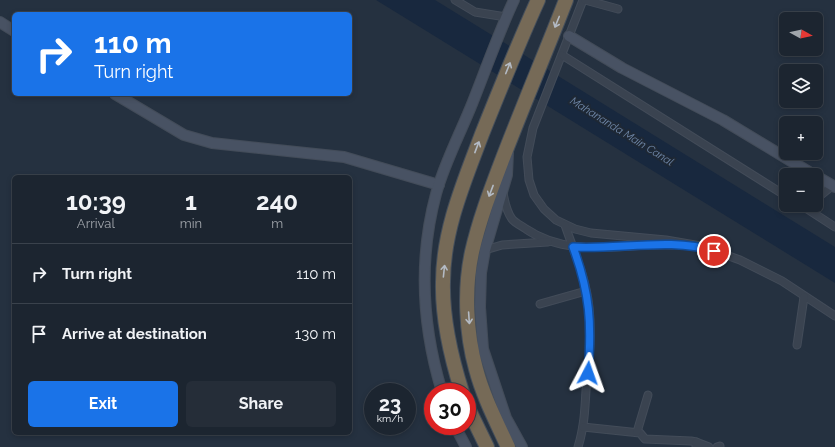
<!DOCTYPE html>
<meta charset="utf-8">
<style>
body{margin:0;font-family:Raleway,sans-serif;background:#252d38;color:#f1f3f6;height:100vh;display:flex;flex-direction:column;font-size:15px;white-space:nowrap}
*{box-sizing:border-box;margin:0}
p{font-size:13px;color:#a0a5ab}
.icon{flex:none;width:22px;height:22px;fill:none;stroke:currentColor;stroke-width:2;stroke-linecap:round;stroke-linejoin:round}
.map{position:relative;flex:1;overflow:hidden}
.drawer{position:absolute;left:12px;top:175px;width:340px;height:260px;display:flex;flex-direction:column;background:#1c2530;border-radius:6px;box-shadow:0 2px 6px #0003,0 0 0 1px #3a424c}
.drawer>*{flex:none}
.banner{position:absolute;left:12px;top:12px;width:340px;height:84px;border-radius:6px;box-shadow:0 2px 6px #0003,0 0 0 1px #3a424c;background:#1a73e8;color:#fff;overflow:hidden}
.needle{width:26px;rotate:98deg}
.controls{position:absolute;left:779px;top:12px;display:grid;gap:8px}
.controls a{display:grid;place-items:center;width:44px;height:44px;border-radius:6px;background:#1c2530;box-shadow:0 2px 6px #0003,0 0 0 1px #3a424c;font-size:20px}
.speed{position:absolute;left:364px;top:383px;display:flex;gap:8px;font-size:20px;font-weight:700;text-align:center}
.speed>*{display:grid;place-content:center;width:52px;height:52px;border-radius:50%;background:#1c2530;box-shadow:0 2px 6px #0003,0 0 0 1px #3a424c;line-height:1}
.speed small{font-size:10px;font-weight:400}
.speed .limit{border:6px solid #d22;background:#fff;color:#111}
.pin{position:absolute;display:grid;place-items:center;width:34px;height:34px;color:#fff;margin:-17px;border:2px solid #fff;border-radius:50%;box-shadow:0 1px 4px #0007}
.me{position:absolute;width:44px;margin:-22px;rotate:4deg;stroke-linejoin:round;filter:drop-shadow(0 0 3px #0008)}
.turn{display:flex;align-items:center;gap:14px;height:84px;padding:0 16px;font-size:18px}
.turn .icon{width:52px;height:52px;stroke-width:2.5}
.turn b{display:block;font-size:28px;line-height:34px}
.eta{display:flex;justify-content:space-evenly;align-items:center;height:68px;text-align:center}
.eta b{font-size:24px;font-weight:700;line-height:28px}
.button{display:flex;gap:8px;margin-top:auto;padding:8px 16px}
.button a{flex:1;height:46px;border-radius:6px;background:#1a73e8;color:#fff;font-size:16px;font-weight:700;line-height:46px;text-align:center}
.button a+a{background:#252d38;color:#f1f3f6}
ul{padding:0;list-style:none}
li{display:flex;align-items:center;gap:12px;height:60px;padding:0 16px;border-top:1px solid #3a424c}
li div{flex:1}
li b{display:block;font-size:15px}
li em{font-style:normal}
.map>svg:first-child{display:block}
.water{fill:#18283e}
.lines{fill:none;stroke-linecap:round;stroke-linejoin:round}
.street-casing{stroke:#434c59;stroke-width:9}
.secondary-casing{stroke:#434c59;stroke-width:12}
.highway-casing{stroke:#444e5a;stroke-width:16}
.street{stroke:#3a4350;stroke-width:7}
.secondary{stroke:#485263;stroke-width:10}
.highway{stroke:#766a57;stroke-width:14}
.oneway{stroke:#b3bac4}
.route-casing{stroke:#114b97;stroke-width:10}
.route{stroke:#1a73e8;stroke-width:7}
.labels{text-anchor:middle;stroke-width:4;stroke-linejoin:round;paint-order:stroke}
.water-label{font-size:11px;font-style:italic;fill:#7088a9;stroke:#1e2835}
</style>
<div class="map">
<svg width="835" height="447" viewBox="0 0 835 447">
<rect width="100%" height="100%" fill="#253140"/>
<polygon class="water" points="376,0 435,0 835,247 835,283"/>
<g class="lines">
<defs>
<g id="street">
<polyline points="455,0 475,12 506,17"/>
<polyline points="583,0 533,128 527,157 529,180 534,195 544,209 556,220 575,229 591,233 666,240 701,246 740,260 782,281 835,316"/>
<polyline points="585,0 618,9"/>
<polyline points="562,55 786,196"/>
<path d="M503,193C505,202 506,211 512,219C515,223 522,226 526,229C570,259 623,243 672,245"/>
<polyline points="816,199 832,186"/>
<polyline points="801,205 835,227"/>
<path d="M565,225C574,252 586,278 589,307C592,334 589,362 586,390C585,409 584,428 578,447"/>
<polyline points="485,250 502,245 548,242"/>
<polyline points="540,304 586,291"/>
<polyline points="797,345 804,297"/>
<polyline points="583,427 640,433 645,439 691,441 696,442 696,447"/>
<polyline points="637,432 648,395"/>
<polyline points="696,442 709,447"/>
<polyline points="717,447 720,446"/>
</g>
<g id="secondary">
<polyline points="0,22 14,31"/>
<polyline points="569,36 622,68 723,120 814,175"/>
<polyline points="115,94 184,135 212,143 344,157 439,185"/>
<polyline points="508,153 507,175 485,250 481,273 480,307 483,349 506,418 522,447"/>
<polyline points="816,176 835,187"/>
<path d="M442,392C422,326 418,261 436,194C444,164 460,134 472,104C486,69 498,34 514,0"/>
<polyline points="455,426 466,447"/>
</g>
<g id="highway">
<path d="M462,392C451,357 442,320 443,282C443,230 464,182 482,134C500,89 518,44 538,0"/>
<polyline points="467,406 487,447"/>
<path d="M508,447C496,421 483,396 476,369C466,333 464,289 472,252C479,221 490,192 501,163C522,108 545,54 566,0"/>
</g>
</defs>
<use href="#street" class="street-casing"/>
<use href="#secondary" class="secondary-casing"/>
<use href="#highway" class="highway-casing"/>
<use href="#street" class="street"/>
<use href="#secondary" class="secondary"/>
<use href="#highway" class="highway"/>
</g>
<defs><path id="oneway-shaft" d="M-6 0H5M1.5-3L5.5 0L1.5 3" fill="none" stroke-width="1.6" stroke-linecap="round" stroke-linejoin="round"/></defs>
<g class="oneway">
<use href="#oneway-shaft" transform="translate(557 22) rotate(112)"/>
<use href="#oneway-shaft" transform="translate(508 68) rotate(-68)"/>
<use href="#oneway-shaft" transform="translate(477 147) rotate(-69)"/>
<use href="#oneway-shaft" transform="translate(491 191) rotate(111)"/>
<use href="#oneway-shaft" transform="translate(444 271) rotate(-84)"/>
<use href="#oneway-shaft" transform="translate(469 318) rotate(86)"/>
</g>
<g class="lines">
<defs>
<path id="route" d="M588,373C592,324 590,293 573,247C616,250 673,237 714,251"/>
</defs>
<use href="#route" class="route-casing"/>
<use href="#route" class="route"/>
</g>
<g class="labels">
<g class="water-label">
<text transform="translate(622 131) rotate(32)" y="4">Mahananda Main Canal</text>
</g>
</g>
</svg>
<div class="controls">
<a><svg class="needle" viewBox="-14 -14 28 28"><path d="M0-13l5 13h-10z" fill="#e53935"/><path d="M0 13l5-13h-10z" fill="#a0a5ab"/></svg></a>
<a><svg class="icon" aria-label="layers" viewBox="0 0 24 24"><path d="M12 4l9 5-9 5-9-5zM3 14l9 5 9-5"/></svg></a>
<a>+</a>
<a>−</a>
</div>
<div class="speed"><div>23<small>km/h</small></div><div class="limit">30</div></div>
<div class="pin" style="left:714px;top:251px;background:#d93025"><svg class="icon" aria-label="arrive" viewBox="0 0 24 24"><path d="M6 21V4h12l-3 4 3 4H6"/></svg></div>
<svg class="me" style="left:588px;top:373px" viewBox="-20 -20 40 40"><path d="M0-17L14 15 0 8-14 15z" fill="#1a73e8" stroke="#fff" stroke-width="4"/></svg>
<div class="banner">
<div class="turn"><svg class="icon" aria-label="right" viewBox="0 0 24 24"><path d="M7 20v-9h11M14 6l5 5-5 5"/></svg><div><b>110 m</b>Turn right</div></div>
</div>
<section class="drawer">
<div class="eta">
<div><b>10:39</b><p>Arrival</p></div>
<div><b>1</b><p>min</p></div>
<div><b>240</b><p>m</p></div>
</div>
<ul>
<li><svg class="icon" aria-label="right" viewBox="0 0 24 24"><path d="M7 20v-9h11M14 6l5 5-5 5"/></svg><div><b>Turn right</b></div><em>110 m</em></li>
<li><svg class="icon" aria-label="arrive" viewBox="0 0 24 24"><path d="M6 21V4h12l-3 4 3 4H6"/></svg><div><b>Arrive at destination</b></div><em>130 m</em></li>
</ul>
<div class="button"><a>Exit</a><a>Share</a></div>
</section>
</div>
